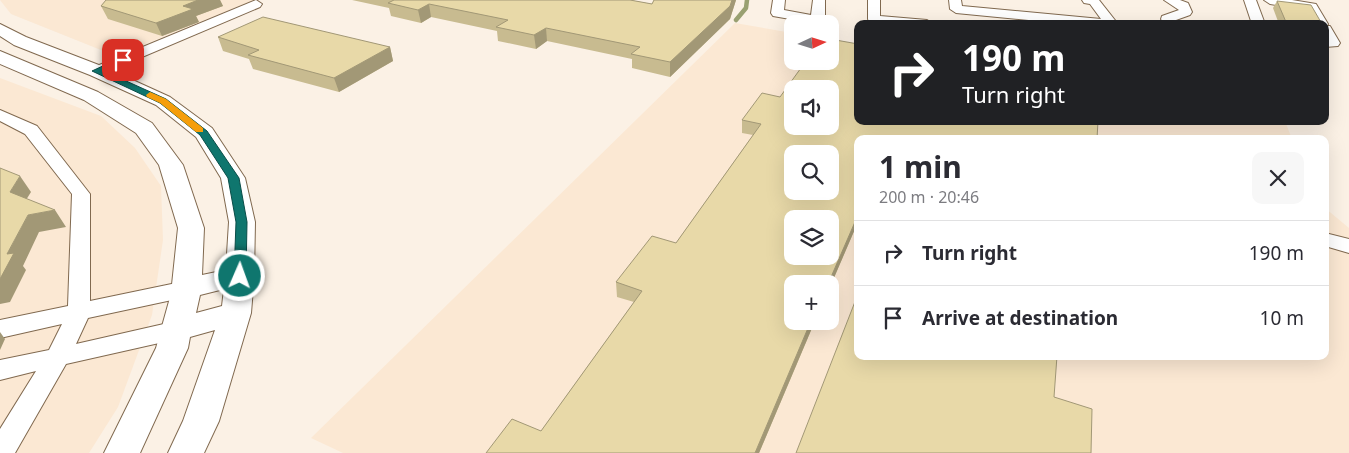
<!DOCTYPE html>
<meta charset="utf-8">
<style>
body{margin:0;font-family:"Noto Sans",sans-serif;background:#f7f7f7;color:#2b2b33;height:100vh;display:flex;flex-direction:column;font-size:19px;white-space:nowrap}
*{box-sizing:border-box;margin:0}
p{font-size:16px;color:#7c7c81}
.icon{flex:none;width:28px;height:28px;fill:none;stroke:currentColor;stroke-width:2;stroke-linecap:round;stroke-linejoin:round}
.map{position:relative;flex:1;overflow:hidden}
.panel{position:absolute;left:854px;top:135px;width:475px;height:225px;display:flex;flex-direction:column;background:#fff;border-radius:10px;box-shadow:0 5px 20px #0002}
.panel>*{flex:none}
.top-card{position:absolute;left:854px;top:20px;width:475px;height:105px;border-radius:10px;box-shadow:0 5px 20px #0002;background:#202124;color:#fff;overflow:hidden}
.needle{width:32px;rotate:86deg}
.controls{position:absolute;left:784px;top:15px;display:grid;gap:10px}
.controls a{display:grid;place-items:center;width:55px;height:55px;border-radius:10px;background:#fff;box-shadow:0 5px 20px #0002;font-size:25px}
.pin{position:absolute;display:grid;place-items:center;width:42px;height:42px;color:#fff;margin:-21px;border-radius:10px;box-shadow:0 2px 8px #0006}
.me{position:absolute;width:55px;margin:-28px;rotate:2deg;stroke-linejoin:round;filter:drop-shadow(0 0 4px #0008)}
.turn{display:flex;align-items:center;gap:18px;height:105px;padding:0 25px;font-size:22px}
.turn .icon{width:65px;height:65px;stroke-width:2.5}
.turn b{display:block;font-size:35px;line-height:42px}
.round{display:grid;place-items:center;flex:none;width:52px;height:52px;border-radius:10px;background:#f7f7f7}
.head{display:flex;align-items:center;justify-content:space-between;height:85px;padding:0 25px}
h1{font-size:30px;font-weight:700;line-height:38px}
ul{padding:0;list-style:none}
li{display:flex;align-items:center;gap:15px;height:65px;padding:0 25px;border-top:1px solid #e1e1e2}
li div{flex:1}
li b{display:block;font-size:19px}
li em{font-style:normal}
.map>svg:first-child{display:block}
.built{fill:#fbe8d3;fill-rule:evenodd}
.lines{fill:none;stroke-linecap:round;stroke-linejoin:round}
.stream{stroke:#99a071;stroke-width:4.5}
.minor-casing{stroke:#80694f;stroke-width:2}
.major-casing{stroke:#80694f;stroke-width:2}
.minor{fill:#fff;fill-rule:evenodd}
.major{fill:#fff;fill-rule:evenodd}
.wall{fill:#c8bb90}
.shaded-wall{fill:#a29876}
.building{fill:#e8d9a8;stroke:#a29876;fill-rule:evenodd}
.route{fill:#0f766e;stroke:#0a4d48}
.slow{fill:#f59e0b}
</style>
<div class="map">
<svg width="1349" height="453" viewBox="0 0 1349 453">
<rect width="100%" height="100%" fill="#fbf1e5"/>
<g class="built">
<polygon points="0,0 254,0 116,56 11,14"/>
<path d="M735,23L792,33V61H830L858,121H1285L1292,139H858V356H1325V208L1349,228V453H343L311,438ZM792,89H830V126H792ZM792,154H830V191H792ZM792,219H830V256H792ZM792,284H830V321H792Z"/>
<polygon points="0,78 101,116 135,148 161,186 163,240 152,315 118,407 89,453 0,453"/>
</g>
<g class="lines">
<polyline class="stream" points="736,20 746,8 747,0"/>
<defs>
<g id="minor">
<polygon points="256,0 262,4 260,7 102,74 92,74 90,71 92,68"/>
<polygon points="773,0 785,0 784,10 811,15 813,0 825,0 825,16 813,23 773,16 771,13"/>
<polygon points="868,0 880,0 880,16 927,20 933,24 883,24 869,22 868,19"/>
<polygon points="949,0 961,0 962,6 1101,19 1090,4 1084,3 1082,0 1099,0 1118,24 1069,24 956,13 950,9"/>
<polygon points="1164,0 1180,0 1188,3 1192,12 1190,15 1176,20 1178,24 1164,24 1161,19 1162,16 1179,10"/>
<polygon points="1244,0 1256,0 1265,24 1252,24"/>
<polygon points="1264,0 1292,0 1316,4 1328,24 1327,26 1330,26 1340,43 1338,46 1325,47 1325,24 1315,24 1307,10 1270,4"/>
<polygon points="0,110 37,126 90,194 90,301 186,281 194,284 197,289 194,294 186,297 88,318 76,344 177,321 185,324 189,330 185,336 177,339 66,364 15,453 0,453 0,429 36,371 0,380 0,360 49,350 62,324 0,338 0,320 68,306 72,194 25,134 0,121"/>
<polygon points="1325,233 1349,239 1349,253 1325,246"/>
</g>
<path id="major" d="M0,24L26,37L104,67L170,97L212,128L245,178L255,222L254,276L251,313L219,421L204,453H168L183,421L215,330L190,337L188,348L140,453H104L156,348L171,294L178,228L159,165L136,133L84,100L0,64V51L98,92L152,123L183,165L204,228L202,275L226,270L229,222L221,178L196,137L156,105L90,75L14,45L0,36ZM224,289L222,306L196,313L200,295Z"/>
</defs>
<use href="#minor" class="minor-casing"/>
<use href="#major" class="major-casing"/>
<use href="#minor" class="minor"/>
<use href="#major" class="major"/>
</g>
<g class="wall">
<polygon points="106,0 220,0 223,6 196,16 199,22 162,36 108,19 101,6"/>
<polygon points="352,0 630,0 652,4 654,0 736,0 730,19 670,77 632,68 632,59 547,41 536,49 498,41 497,31 431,17 421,23 391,16 389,8"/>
<polygon points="1277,1 1322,24 1279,24 1273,8"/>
<polygon points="218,37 390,47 393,61 339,92 253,69 249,59 223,51"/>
<polygon points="742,120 858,139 858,222 830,287 830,284 792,321 815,321 759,453 486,453 541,431 634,302 617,297 616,282 676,243 753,135 742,133"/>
</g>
<g class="shaded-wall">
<polygon points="198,0 220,0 223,6 196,16 199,22 162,36 156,23 183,6"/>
<polygon points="732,0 736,0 730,19 670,77 670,62"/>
<polygon points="429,4 431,17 421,23 418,10"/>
<polygon points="546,28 547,41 536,49 534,35"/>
<polygon points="390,47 393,61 339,92 334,78"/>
<polygon points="20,176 31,192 21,208 10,192"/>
<polygon points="55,210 66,227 39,232 23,266 26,270 10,302 0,304 0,279 7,254 28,215"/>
<polygon points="858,215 858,222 830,287 830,284 828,284"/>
<polygon points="811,321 815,321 759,453 755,453"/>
<polygon points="0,332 5,339 0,350"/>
</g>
<g class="building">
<polygon points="106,0 198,0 183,6 193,9 156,23 101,6"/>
<polygon points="394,0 630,0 652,4 654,0 732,0 730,6 670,62 631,54 640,47 546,28 534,35 496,27 508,20 429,4 418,10 388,3"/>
<polygon points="1277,1 1311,5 1322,24 1296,24 1286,22"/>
<polygon points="263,17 390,47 334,78 248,55 259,50 218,37"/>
<path d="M830,39L858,44V121H1098L1097,139H858V215L828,284H792V321H811L755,453H486L512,419L541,431L642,291L616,282L652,236L676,243L761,124L742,120L762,93L780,97L806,61H830ZM792,89H830V126H792ZM792,154H830V191H792ZM792,219H830V256H792Z"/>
<polygon points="0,168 20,176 10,192 55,210 28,215 7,254 14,253 0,279"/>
<polygon points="858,294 858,356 1057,356 1054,397 1092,409 1091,453 796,453"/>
</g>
<polygon class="route" points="120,58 127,60 104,71 166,99 207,131 239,178 247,222 246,276 244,278 236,278 234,276 236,222 228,178 200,135 160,103 92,71"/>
<polygon class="slow" points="150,92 166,99 203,128 203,132 196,132 160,103 147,97 146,95"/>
</svg>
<div class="controls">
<a><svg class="needle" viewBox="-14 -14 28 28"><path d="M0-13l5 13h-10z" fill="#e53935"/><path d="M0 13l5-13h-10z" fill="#7c7c81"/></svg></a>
<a><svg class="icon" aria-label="sound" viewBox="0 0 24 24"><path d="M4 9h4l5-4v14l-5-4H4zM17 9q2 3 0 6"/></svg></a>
<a><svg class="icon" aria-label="search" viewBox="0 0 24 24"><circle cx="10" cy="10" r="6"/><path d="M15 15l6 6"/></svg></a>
<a><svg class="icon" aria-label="layers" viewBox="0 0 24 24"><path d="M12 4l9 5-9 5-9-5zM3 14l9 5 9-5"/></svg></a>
<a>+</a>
</div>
<div class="pin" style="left:123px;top:60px;background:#d93025"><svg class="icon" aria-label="arrive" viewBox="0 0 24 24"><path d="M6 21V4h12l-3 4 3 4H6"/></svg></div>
<svg class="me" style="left:240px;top:276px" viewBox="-20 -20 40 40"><circle r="17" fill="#0f766e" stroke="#fff" stroke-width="3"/><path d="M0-11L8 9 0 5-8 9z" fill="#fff"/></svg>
<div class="top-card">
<div class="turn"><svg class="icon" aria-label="right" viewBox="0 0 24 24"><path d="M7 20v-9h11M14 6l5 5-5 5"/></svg><div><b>190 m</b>Turn right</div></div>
</div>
<section class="panel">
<div class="head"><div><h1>1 min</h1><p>200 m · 20:46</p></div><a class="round"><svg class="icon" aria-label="close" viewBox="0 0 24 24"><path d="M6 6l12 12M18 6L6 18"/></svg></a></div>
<ul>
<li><svg class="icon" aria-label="right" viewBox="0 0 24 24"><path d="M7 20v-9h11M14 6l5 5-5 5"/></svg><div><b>Turn right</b></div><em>190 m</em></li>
<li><svg class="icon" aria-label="arrive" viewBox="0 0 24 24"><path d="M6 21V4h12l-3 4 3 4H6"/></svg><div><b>Arrive at destination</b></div><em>10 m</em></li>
</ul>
</section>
</div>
